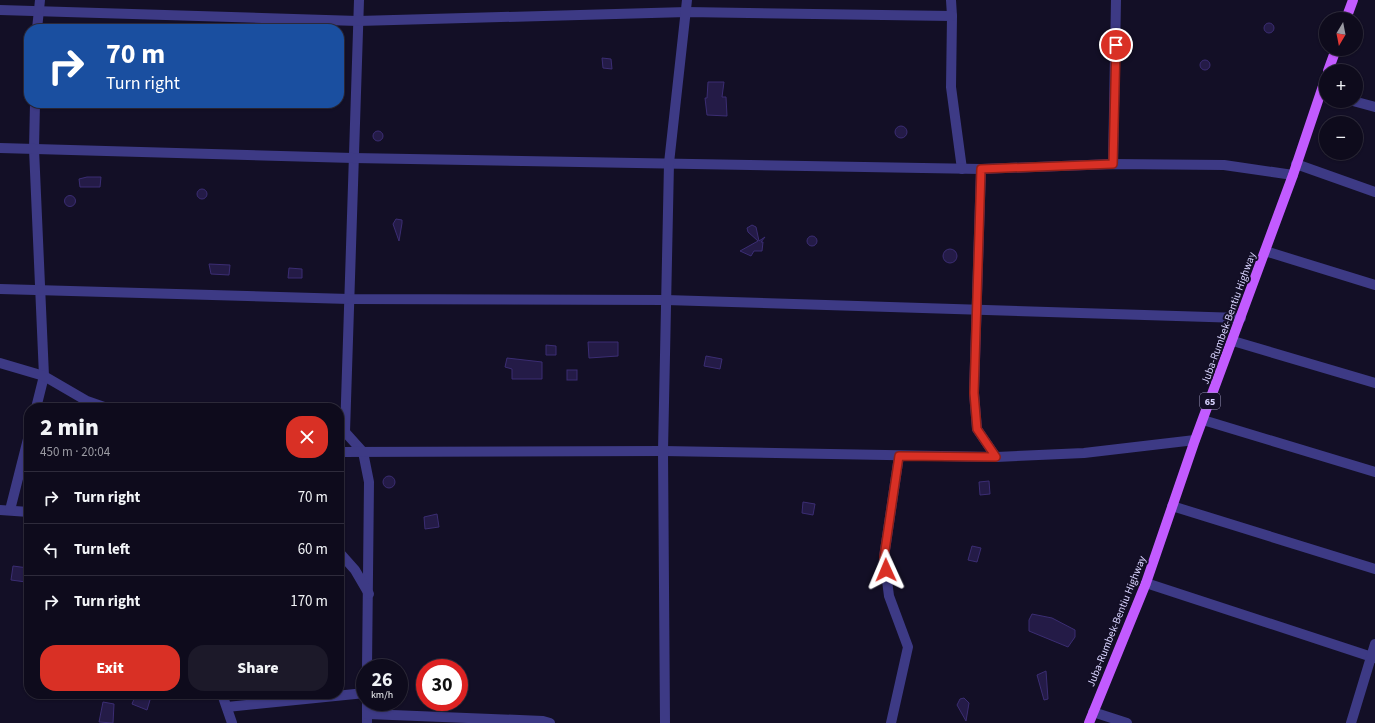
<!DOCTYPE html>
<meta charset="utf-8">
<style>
body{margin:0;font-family:"Source Sans 3",sans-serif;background:#1c1929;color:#f1f3f6;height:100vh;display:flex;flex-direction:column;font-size:15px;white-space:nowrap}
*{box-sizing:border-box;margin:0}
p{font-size:13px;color:#9b9ba3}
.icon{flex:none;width:22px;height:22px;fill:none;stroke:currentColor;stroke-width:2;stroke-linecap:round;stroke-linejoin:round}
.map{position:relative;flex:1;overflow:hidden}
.details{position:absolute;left:24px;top:403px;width:320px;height:296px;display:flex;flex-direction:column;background:#0e0b1c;border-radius:16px;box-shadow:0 1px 3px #0004,0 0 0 1px #2e2b3b}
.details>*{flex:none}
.top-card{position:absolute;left:24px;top:24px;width:320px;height:84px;border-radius:16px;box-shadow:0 1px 3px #0004,0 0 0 1px #2e2b3b;background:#1a4fa0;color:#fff;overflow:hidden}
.needle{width:26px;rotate:190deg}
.fabs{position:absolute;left:1319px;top:12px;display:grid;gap:8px}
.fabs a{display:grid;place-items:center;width:44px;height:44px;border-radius:50%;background:#0e0b1c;box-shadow:0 1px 3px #0004,0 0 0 1px #2e2b3b;font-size:20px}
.speed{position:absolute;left:356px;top:659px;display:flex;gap:8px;font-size:20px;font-weight:700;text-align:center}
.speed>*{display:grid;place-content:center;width:52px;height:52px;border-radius:50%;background:#0e0b1c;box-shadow:0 1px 3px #0004,0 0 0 1px #2e2b3b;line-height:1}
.speed small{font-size:10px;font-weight:400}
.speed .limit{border:6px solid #d22;background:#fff;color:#111}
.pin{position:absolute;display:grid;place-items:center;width:34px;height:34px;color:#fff;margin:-17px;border:2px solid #fff;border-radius:50%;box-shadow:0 1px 4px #0007}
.me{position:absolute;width:44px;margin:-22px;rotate:359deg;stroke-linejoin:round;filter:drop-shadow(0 0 3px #0008)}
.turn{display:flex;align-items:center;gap:14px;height:84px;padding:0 16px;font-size:18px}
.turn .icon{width:52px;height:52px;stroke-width:2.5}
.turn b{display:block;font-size:28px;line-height:34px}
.round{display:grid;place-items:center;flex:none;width:42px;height:42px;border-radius:16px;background:#1c1929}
.summary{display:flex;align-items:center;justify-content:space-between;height:68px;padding:0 16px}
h1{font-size:24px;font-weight:800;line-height:30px}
.button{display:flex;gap:8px;margin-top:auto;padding:8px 16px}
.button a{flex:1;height:46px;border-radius:16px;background:#d93025;color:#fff;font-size:16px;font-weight:800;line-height:46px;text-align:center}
.button a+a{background:#1c1929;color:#f1f3f6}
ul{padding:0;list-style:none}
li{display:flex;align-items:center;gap:12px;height:52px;padding:0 16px;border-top:1px solid #2e2b3b}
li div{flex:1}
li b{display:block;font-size:15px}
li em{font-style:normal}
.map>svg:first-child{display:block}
.building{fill:#241b47;stroke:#3b2d73}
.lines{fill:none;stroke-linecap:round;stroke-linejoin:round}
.street{stroke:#3d3a85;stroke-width:10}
.primary{stroke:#c25bff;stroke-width:10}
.route-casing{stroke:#8d1f18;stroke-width:10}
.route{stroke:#d93025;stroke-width:7}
.labels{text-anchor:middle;stroke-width:4;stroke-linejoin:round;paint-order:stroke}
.shield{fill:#130f26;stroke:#9e99be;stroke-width:1}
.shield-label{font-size:10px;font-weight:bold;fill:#d9d4ff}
.street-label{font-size:11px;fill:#d9d4ff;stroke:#130f26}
</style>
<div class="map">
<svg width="1375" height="723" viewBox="0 0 1375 723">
<rect width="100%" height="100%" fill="#130f26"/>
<g class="building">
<circle cx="1269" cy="28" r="5"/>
<polygon points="602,58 611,59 612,69 603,68"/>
<circle cx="1205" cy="65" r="5"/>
<polygon points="708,82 724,82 722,97 726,97 727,116 707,115 705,98 707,98"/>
<circle cx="901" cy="132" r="6"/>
<circle cx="378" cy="136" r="5"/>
<polygon points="87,177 101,177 100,187 80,187 79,179"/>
<circle cx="202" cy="194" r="5"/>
<circle cx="70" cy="201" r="5.5"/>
<polygon points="396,219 402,220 402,223 399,241 393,224"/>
<polygon points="752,225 756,227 759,241 765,237 761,242 763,242 762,251 754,251 751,256 740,251 758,241 748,232 747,228"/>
<circle cx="812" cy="241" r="5"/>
<circle cx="950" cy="256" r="7"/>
<polygon points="209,264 230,265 229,275 211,274"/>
<polygon points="289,268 302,269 302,278 288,278"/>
<polygon points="588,342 618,342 618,356 589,358"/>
<polygon points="546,345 556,346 556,355 546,355"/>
<polygon points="706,356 722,359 720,369 704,366"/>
<polygon points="507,358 542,362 542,379 512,379 512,369 505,367"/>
<rect x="567" y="370" width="10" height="10"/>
<circle cx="389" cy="482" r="6"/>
<polygon points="989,481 990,494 980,495 979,482"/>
<polygon points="803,502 815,504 813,515 802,513"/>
<polygon points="437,514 439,527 425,529 424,517"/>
<polygon points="972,546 981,548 977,562 968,560"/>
<polygon points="13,566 28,568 26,582 11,580"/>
<polygon points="1032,614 1052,618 1075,630 1075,637 1068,647 1029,631 1029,620"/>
<polygon points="1046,671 1048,699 1044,700 1037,675"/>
<polygon points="136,694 150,700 147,710 132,704"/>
<polygon points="964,698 969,703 966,721 957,705 960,699"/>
<polygon points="103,702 114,704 113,723 99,722"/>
</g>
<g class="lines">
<g class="street">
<polyline points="359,0 345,432 363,452 369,482 367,668"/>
<polyline points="951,0 952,16 951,87 962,169"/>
<polyline points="0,10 358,21 687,12 952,16"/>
<polyline points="37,29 40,0"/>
<polyline points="1353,101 1375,107"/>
<polyline points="35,103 34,149 44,376 36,408"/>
<polyline points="0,148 353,158 981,169 1113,164 1224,165 1293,175"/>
<polyline points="1113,164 1116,0"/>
<polyline points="1296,164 1375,192"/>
<polyline points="981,169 974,393 977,429 996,457"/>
<polyline points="1265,251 1375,285"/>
<polyline points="0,289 349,299 666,300 1241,318"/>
<polyline points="1233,341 1375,383"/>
<polyline points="0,363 44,376 87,401 107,408"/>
<polyline points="1203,420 1375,472"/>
<polyline points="339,452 663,451 996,457 1084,453 1195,440"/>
<polyline points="1172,506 1375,569"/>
<polyline points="0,510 29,512"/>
<polyline points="10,510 29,435"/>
<polyline points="339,552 355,570 369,594"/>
<polyline points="1146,583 1375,658"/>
<polyline points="222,694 232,723"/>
<polyline points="367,702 367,723"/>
<polyline points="227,707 365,693"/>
<polyline points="1093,712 1127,723"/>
<polyline points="367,714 543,721 550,723"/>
<polyline points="665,723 663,451 669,163 687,0"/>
<polyline points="891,723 908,647 889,596 884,557 899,456"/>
<polyline points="1351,723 1375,644"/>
</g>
<g class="primary">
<polyline points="1346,19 1353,0"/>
<polyline points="1328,71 1336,49"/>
<polyline points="1089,723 1146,583 1195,440 1293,175 1326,77"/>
</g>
</g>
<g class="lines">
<defs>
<polyline id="route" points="886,570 884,557 899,456 996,457 977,429 974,393 981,169 1113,164 1116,45"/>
</defs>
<use href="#route" class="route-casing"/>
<use href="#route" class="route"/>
</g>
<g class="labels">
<rect class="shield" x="1200" y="393" width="20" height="16" rx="3"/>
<g class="shield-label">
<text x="1210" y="405">65</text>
</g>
<g class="street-label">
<text transform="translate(1228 318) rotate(-70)" y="4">Juba-Rumbek-Bentiu Highway</text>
<text transform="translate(1116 621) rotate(-68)" y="4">Juba-Rumbek-Bentiu Highway</text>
</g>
</g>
</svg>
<div class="fabs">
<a><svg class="needle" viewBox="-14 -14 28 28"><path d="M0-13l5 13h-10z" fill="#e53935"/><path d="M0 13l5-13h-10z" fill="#9b9ba3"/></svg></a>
<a>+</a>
<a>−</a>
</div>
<div class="speed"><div>26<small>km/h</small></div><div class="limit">30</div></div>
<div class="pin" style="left:1116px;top:45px;background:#d93025"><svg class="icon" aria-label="arrive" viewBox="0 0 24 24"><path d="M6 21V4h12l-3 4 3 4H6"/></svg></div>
<svg class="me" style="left:886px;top:570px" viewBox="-20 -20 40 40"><path d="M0-17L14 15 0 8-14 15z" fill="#d93025" stroke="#fff" stroke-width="4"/></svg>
<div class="top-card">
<div class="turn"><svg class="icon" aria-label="right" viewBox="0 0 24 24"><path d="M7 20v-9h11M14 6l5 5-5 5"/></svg><div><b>70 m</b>Turn right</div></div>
</div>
<section class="details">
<div class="summary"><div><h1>2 min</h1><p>450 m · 20:04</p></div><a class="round" style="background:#d93025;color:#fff"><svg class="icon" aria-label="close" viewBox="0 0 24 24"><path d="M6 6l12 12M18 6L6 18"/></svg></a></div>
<ul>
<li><svg class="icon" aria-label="right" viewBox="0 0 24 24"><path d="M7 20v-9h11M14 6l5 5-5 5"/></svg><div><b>Turn right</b></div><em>70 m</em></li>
<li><svg class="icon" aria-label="left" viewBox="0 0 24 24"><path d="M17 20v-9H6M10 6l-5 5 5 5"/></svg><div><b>Turn left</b></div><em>60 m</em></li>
<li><svg class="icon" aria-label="right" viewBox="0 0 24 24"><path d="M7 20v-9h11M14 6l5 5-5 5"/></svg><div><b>Turn right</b></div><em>170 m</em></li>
</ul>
<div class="button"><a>Exit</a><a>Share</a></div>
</section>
</div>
